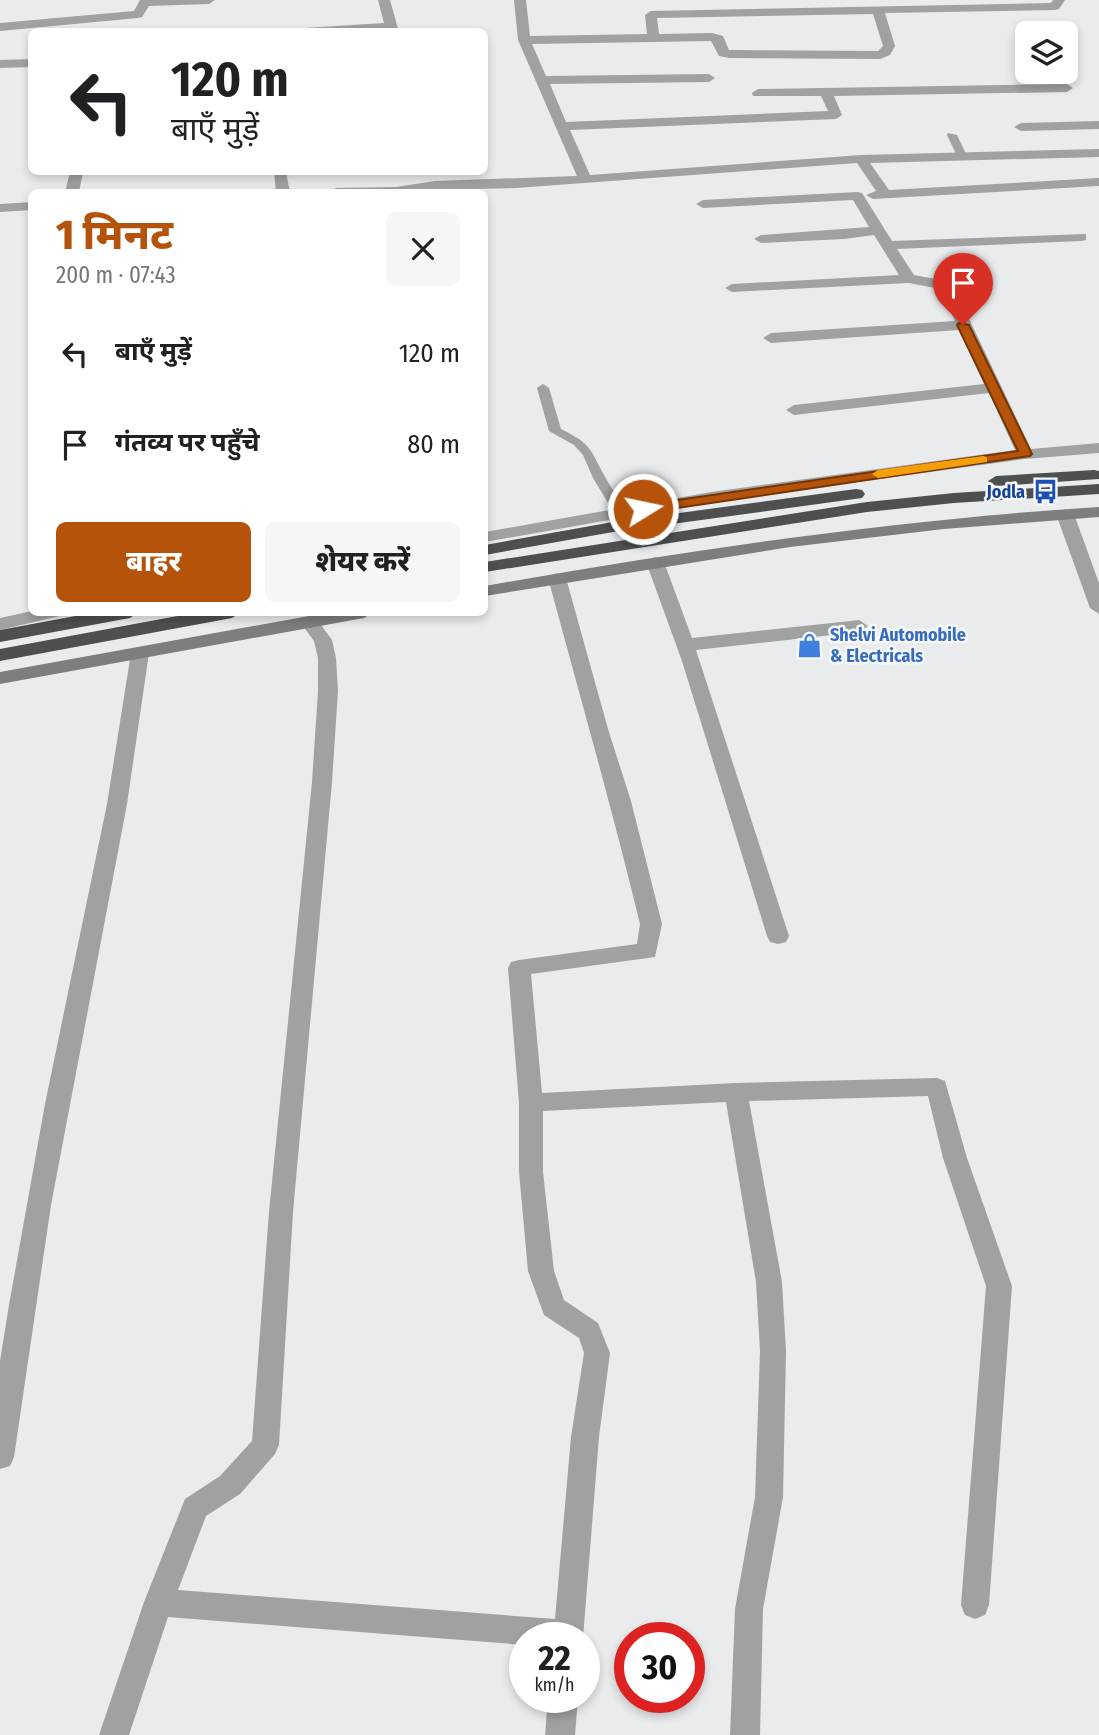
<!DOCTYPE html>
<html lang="hi">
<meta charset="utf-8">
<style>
body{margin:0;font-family:"Fira Sans Condensed","Noto Sans Devanagari",sans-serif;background:#f6f6f6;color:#202124;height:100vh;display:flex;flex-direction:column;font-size:26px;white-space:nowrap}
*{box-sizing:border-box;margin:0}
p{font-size:23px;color:#757577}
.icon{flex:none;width:38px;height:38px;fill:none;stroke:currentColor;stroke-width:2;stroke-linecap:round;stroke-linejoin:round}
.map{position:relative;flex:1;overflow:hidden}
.side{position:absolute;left:28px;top:189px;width:460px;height:427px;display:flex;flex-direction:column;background:#fff;border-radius:10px;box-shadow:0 4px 10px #0003}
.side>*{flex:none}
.banner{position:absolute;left:28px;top:28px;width:460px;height:147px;border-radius:10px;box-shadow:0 4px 10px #0003;background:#fff;color:#202124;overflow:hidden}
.fabs{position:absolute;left:1015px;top:21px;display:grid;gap:14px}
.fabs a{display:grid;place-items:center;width:63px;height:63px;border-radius:10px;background:#fff;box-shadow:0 4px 10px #0003;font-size:35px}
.speed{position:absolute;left:509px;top:1622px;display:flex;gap:14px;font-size:35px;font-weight:700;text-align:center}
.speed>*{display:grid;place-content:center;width:91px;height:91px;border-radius:50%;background:#fff;box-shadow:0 4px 10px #0003;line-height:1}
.speed small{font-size:18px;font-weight:400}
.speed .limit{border:10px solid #d22;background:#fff;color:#111}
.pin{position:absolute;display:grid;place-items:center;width:60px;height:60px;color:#fff;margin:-72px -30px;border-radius:50% 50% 50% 0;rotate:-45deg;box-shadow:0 0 7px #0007}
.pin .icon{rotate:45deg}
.me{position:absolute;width:77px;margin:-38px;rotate:80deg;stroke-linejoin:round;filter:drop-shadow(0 0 5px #0008)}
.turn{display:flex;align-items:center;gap:24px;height:147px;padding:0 28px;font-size:32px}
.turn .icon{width:91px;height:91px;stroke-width:2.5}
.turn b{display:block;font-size:49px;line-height:60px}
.round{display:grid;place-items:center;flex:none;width:74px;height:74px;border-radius:10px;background:#f6f6f6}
.headline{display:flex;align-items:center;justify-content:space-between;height:119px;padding:0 28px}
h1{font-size:42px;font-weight:800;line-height:52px;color:#b45309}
.button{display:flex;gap:14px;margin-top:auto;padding:14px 28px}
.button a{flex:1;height:80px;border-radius:10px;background:#b45309;color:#fff;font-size:28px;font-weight:800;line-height:80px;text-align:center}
.button a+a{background:#f6f6f6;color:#202124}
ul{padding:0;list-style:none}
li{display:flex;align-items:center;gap:21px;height:91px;padding:0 28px}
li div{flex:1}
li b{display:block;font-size:26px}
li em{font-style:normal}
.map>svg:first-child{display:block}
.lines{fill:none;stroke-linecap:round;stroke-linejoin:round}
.lane{fill:#a0a2a1;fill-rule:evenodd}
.street{fill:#a0a2a1;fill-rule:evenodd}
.secondary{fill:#7d7f7e;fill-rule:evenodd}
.highway{fill:#4e504f;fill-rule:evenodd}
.route{fill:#b45309;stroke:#753606;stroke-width:2}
.slow{fill:#f59e0b}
.labels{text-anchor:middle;stroke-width:5;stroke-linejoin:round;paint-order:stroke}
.transit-label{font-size:18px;font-weight:bold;fill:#164399;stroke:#f6f8fb;text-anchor:end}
.shop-label{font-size:18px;font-weight:bold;fill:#366cbe;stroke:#f6f8fb;text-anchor:start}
</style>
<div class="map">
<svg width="1099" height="1735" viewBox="0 0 1099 1735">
<rect width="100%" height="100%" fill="#e9ebed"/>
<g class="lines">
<g class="lane">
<polygon points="948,133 957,135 967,156 966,158 957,156 947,135"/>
<path d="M543,384L549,388L561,429C591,444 589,447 604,475C611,488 620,500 627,513L626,516H616L593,478L583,455L574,445L549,431L537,388Z"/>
</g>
<g class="street">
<polygon points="140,0 215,0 209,4 149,6 142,17 138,18 0,31 0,23 134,11"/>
<polygon points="378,0 390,0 399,32 299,32 305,28 384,23"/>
<path d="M514,0H526L530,36L647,34L645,15L651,11L1051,3L1053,0H1065L1059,9L1055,10L885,13L895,46L890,55L880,59L729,58L719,56L711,41L532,44L546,76L709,74L715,78L709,82L550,84L566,122L828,111L821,96H753L752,93L758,89L1067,84L1073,88L1067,92L834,96L842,115L836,119L570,130L590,175L861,155L1099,149V157L870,163L889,190L1099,178V186L873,199L866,195L876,191L857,163L516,188L329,192L336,188L396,187L435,181L577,176L518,40ZM873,14L883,46L878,51L729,50L723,36L712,33L659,34L657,18Z"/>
<polygon points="32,59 32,67 0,68 0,60"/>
<polygon points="1099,121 1099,129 1021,131 1014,127 1021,123"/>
<polygon points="70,172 83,172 79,192 65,192"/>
<polygon points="274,172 286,172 290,192 276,192"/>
<polygon points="857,192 862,193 892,241 1086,234 1086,240 1081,241 897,249 914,275 946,281 953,285 1031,449 1099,443 1099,453 1025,459 711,502 485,542 485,532 711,492 1015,450 989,393 794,415 786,410 794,405 984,384 959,330 771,343 763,338 771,333 955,321 940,289 909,283 732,292 725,288 732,284 899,275 874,235 844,239 761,243 754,239 761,235 869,227 853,200 703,208 696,204 703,200"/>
<polygon points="32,202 32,210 0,212 0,204"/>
<polygon points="1065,509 1074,514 1099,583 1099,614 1090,608 1056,514"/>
<polygon points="655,557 664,562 692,638 859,620 868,626 859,632 696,650 789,936 786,942 778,944 770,942 767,936 682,661 646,562"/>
<path d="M557,573L566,578L608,729L631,801L662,924L655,957L531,974L542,1093L736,1083L937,1078L945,1081L967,1158L1012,1286L989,1605L985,1615L975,1619L965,1615L961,1605L986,1286L943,1158L928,1096L749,1101L782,1282L786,1351L783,1497L763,1609L760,1735H730L735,1609L755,1497L760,1351L756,1282L726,1102L543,1111V1172L554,1271L564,1300L598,1323L610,1353L599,1437L583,1638H525V1645L168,1617L129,1735H99L144,1602L185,1499L220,1476L252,1441L269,1212L312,782L318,691V658L314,641L300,622L309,616L316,618L332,640L336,658L338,691L332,782L293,1212L279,1445L275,1454L240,1494L206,1516L178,1590L555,1619L571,1437L584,1353L579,1338L544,1315L528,1271L519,1172V1103L508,968L511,962L519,960L637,944L640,924C612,808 579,693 548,578Z"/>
<polygon points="32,611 63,612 60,616 0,630 0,618"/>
<polygon points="140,647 149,653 127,804 51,1205 14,1457 10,1466 0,1469 0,1361 9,1305 45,1104 107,804 131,653"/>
<polygon points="548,1698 578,1698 575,1735 545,1735"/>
</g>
<g class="secondary">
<path d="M1099,507V517L944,529L790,547L485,596V586C689,550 892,520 1099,507Z"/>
<polygon points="331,612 373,612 364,618 0,684 0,672"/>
</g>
<g class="highway">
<polygon points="1094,470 1099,471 1099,479 996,486 988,481 996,476"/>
<polygon points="1099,484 1099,494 954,503 867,512 485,572 485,562 867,502 954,493"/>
<polygon points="856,489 862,490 865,494 862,498 613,532 485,555 485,545 613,522"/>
<polygon points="97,612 139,612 130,618 0,642 0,630"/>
<polygon points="199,612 241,612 232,618 0,661 0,649"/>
</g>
</g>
<polygon class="route" points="959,323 969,325 1032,454 1030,456 643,513 637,509 643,505 1018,451 957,325"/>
<polygon class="slow" points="983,456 987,457 987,462 878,478 872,474 878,470"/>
<defs>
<symbol id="bus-bare" viewBox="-9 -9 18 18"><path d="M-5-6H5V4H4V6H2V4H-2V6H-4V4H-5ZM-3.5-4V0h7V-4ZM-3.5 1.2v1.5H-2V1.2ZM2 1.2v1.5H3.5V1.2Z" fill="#1a4fb4" stroke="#f6f8fb" stroke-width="2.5" paint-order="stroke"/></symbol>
<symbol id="shop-bare" viewBox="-9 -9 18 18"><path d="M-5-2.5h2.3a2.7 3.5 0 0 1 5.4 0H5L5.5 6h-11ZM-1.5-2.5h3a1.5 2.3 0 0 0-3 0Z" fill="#3f7fe0" stroke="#f6f8fb" stroke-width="2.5" paint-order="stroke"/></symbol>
</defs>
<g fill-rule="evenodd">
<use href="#bus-bare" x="1028" y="474" width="35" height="35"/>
<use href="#shop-bare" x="792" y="628" width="35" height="35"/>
</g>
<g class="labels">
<g class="transit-label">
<text x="1025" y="498">Jodla</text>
</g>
<g class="shop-label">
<text x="830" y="641">Shelvi Automobile<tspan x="830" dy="21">&amp; Electricals</tspan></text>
</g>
</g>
</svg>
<div class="fabs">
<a><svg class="icon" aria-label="layers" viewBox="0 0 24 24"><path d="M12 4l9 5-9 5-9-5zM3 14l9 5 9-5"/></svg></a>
</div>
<div class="speed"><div>22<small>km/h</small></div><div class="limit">30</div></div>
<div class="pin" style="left:963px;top:325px;background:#d93025"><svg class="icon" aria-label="arrive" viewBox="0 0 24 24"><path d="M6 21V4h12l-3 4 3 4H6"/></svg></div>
<svg class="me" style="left:643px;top:509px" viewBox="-20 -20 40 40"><circle r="17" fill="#b45309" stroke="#fff" stroke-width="3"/><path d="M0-11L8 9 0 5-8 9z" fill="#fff"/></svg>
<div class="banner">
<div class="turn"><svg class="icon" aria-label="left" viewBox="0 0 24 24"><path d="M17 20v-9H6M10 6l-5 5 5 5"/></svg><div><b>120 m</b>बाएँ मुड़ें</div></div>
</div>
<section class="side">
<div class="headline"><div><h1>1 मिनट</h1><p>200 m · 07:43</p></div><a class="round"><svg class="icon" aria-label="close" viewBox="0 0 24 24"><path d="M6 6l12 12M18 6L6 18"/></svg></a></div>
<ul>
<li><svg class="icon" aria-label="left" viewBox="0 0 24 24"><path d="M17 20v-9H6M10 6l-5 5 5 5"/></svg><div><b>बाएँ मुड़ें</b></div><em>120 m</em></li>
<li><svg class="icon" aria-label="arrive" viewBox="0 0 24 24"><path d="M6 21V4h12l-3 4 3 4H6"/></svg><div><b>गंतव्य पर पहुँचे</b></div><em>80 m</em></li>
</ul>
<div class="button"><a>बाहर</a><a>शेयर करें</a></div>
</section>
</div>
